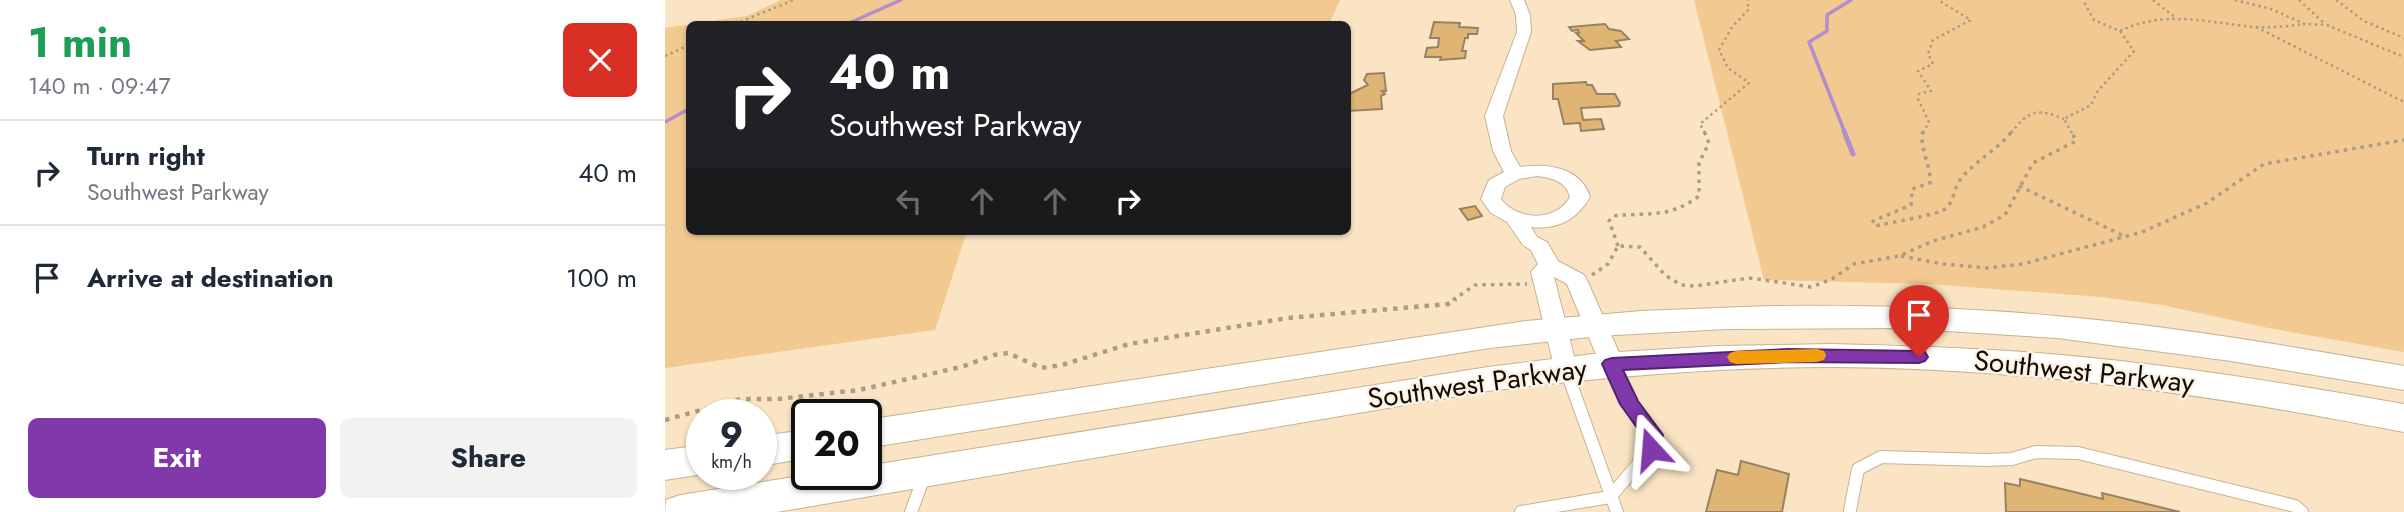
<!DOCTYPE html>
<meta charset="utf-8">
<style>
body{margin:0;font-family:Jost,sans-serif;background:#f2f2f3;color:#1f2937;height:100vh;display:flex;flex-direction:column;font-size:26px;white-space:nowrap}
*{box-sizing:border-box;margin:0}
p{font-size:23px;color:#747a83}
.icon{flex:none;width:38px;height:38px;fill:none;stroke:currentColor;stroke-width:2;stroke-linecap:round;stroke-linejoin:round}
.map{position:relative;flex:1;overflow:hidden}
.sheet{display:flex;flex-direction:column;background:#fff;width:665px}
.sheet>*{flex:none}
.guide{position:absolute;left:21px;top:21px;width:665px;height:214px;border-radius:10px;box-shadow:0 2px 5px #0004;background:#202124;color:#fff;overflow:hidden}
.speed{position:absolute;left:21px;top:399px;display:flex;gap:14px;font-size:35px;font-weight:700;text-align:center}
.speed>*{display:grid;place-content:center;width:91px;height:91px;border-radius:50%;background:#fff;box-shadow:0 2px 5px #0004;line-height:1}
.speed small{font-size:18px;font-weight:400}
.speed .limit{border:4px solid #111;border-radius:10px;background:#fff;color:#111}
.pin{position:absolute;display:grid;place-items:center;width:60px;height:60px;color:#fff;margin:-72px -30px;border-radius:50% 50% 50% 0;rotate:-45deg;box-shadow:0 0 7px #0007}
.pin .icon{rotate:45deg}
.me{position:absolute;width:77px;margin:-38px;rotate:341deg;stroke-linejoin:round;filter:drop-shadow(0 0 5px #0008)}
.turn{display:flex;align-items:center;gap:24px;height:147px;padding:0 28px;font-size:32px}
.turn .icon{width:91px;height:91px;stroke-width:2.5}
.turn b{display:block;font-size:49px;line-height:60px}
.lanes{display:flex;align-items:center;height:66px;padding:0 28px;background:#0003;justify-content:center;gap:35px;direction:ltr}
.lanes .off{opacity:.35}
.round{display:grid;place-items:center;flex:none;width:74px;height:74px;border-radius:10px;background:#f2f2f3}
.head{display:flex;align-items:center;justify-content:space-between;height:119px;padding:0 28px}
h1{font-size:42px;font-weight:700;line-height:52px;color:#1e9e55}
.action{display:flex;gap:14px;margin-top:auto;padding:14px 28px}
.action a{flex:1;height:80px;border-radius:10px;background:#8038ab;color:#fff;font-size:28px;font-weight:700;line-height:80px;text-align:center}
.action a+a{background:#f2f2f3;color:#1f2937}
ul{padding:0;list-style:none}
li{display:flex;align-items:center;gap:21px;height:105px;padding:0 28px;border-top:2px solid #e0e1e3}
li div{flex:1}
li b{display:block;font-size:26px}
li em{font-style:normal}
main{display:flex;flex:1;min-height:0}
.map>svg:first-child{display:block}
.green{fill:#f2ca91}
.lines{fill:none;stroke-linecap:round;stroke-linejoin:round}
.stream-far1{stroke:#b18ecc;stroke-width:3.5}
.stream{stroke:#b18ecc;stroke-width:5}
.building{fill:#e0b472;stroke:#968265;stroke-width:2}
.service-casing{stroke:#c7b293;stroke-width:14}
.minor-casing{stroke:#c7b293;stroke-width:2}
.secondary-casing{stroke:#c7b293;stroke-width:2}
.path-far2{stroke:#ad9c83;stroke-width:2.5;stroke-dasharray:2.5 3.5;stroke-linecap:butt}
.path-far1{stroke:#ad9c83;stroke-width:3.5;stroke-dasharray:3.5 5;stroke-linecap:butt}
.path{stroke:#ad9c83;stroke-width:4.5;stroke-dasharray:4.5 6;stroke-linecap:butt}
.service{stroke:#fff;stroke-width:12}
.minor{fill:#fff;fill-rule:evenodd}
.secondary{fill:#fff;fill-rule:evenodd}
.route{fill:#8038ab;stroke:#53246f;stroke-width:2}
.slow{fill:#f59e0b}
.labels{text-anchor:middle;stroke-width:5;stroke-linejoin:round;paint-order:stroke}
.near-street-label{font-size:28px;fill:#120b02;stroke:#fcf3e6}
</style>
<main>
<section class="sheet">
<div class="head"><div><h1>1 min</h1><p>140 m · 09:47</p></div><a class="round" style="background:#d93025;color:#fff"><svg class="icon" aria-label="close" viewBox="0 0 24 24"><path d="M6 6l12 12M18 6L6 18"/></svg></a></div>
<ul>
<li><svg class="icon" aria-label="right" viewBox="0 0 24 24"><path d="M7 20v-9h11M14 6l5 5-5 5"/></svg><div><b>Turn right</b><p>Southwest Parkway</p></div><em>40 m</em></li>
<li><svg class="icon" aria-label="arrive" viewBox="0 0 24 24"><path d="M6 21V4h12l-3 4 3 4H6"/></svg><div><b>Arrive at destination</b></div><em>100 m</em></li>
</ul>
<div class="action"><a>Exit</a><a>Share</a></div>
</section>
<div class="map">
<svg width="1739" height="512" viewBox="0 0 1739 512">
<rect width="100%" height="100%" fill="#fae4c4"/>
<g class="green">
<polygon points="116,0 675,0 664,24 24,24 24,231 302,231 270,330 0,368 0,28 82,16"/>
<polygon points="1029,0 1739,0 1739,352 1603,328 1497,305 1436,297 1263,284 1099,280"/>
</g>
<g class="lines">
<g class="stream-far1">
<polyline points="182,24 236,0"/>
<polyline points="0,122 24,109"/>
<polyline points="1180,133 1144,42 1162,31 1162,15 1186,0"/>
</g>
<polyline class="stream" points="1179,131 1188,154"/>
</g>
<g class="building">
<polygon points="769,22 795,23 794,27 813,28 812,34 803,34 803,38 800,38 797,51 801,51 800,58 775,60 776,57 760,57 762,48 773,47 774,38 765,38"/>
<polygon points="940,24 944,29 956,31 964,39 951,41 956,47 925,50 913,41 919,41 911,33 914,33 913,30 907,31 904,27"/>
<polygon points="719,73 721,91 717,91 720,94 716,96 717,109 682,111 682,95 703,85 699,80 702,74"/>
<polygon points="921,82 922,85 927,85 932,94 950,94 955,103 954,106 916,108 918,120 936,119 939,129 916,131 915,123 899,124 893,99 888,99 888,84"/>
<polygon points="810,206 817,216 803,220 795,209"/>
<polygon points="1076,461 1124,474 1117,512 1041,512 1052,470 1073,475"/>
<polygon points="1355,479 1438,499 1437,493 1515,512 1341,512 1340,483 1355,486"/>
</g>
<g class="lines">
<defs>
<g id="service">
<polyline points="901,370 952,512"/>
<polyline points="1185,510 1193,469 1216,457 1321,460 1347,459 1371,452 1413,453 1630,506 1637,512"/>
<polyline points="246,512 260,474"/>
<polyline points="856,512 945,497 986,449 988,435 965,404 948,367"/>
</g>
<path id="minor" d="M845,0H859L865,15L866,32L838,116L846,151L855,167C882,163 916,167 925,197C912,220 892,230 866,227L872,237L882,242L893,261L919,275L922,280L959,364L955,370L947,372L939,370L935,364L902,284L889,277L912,368L909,374L900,377L891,374L866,272L873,264L866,250L858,245L842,222L826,213L816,199L824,180L839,172L828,151L820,116L852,32L851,15ZM872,176C887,178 901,181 905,197C891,222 853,221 836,199L840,187L854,179Z"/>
<g id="secondary">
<path d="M1104,306C1200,305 1296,307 1391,316C1508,326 1624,346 1739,366V390L1566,361L1392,338L1233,328L1062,329L933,336L825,348L201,448V420L861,321L976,311Z"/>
<path d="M1167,344C1244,346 1320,348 1396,355C1511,365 1625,384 1739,404V432C1550,395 1359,368 1166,367C1051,367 937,377 823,391L112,512H0L1,500L15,495L148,474H201V466L823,367L937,353L1052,346Z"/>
<polygon points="142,430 142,458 96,466 96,436"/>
<polygon points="37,445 39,474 0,480 0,450"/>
</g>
</defs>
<use href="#service" class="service-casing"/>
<use href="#minor" class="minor-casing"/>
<use href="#secondary" class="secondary-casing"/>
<g class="path-far2">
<polyline points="1488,0 1511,18"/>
<polyline points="1570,0 1606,9 1640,24 1662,25 1739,57"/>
<polyline points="1634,0 1660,24"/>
<polyline points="1671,0 1699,21 1739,38"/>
<polyline points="70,24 129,0"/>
<polyline points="1591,27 1739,102"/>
<path d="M1455,31C1500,9 1544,23 1590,27C1607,28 1624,26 1640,24"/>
<polyline points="0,56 24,45"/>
<polyline points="1040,133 1035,124 1084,83 1063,68 1054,50 1067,27 1084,9 1082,0"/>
<polyline points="1258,133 1264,122 1253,99 1254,94 1266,91 1253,71 1268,64 1263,54 1268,40 1306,20 1273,0"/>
<path d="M1346,133C1364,110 1372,108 1399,119"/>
<polyline points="1407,133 1399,119 1426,105 1432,92 1469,51 1455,31 1429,20 1418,0"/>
</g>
<g class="path-far1">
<path d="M1258,131C1254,149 1266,164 1265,183L1247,189L1246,205L1208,221L1210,226C1223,223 1272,215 1280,209C1290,201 1288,189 1295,180C1310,160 1332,151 1347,131"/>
<polyline points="1354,186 1459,236"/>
<path d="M953,246L944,221L948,216C982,212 1004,219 1034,196V163L1044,143L1039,131"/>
<polyline points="1236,256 1278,264 1322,268 1358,264 1477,232 1542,203 1599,164 1739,140"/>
<polyline points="927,275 943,264 953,246 975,247 1000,275 1016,285 1030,286 1085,278 1146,287 1167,279 1189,264 1234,256 1268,241 1318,227 1340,215 1368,163 1411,141 1406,131"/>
<polyline points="788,300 810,285 862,284"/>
</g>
<polyline class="path" points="0,420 76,399 113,399 194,390 296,367 329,355 343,353 376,368 397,365 464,344 623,318 783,304 791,299"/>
<use href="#service" class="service"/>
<use href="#minor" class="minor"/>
<use href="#secondary" class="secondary"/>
</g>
<polygon class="route" points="1123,349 1254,351 1260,352 1263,357 1260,361 1254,363 1123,362 958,370 973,401 998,435 993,455 986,457 979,455 976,449 978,436 955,404 937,364 940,360 947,358"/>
<polygon class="slow" points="1152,349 1159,351 1161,355 1159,360 1152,362 1071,364 1065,362 1062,357 1065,353 1071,351"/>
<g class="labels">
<g class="near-street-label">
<text transform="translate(1419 371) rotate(6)" y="10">Southwest Parkway</text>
<text transform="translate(812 383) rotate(-8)" y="10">Southwest Parkway</text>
</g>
</g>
</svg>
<div class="speed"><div>9<small>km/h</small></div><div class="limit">20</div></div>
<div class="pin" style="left:1254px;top:357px;background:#d93025"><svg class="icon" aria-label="arrive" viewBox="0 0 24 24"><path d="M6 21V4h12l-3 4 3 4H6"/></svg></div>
<svg class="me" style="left:986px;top:449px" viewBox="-20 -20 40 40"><path d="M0-17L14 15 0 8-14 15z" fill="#8038ab" stroke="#fff" stroke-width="4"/></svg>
<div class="guide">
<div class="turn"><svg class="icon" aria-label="right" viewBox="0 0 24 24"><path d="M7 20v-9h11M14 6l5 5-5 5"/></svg><div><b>40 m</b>Southwest Parkway</div></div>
<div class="lanes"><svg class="icon off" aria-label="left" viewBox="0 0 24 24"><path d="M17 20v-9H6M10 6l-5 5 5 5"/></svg><svg class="icon off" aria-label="ahead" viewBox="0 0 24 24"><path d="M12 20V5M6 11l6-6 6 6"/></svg><svg class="icon off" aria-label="ahead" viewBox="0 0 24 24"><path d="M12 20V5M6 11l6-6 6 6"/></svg><svg class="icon" aria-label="right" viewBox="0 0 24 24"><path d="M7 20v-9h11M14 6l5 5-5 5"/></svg></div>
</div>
</div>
</main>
